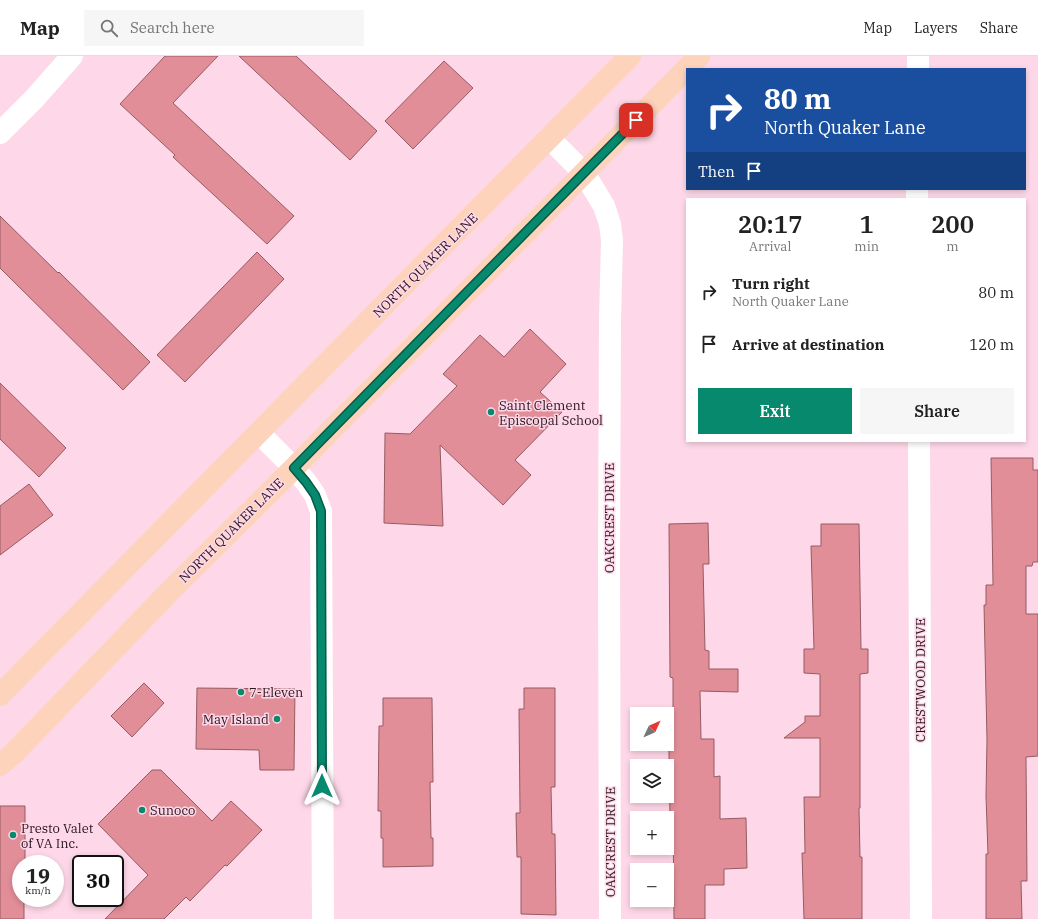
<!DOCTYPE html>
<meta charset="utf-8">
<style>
body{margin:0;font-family:"IBM Plex Serif",serif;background:#f6f6f6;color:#222;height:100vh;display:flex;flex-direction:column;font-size:15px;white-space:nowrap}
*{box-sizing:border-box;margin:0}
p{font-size:13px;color:#767676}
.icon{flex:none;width:22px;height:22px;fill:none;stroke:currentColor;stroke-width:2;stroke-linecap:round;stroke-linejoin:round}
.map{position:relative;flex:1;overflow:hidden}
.sheet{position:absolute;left:686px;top:142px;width:340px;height:244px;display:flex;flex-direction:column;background:#fff;border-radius:0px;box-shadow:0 2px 6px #0003}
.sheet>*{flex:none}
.top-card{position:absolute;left:686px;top:12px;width:340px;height:122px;border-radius:0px;box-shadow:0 2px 6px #0003;background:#1a4fa0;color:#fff;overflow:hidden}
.needle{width:26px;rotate:46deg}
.fabs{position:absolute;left:630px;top:651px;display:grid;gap:8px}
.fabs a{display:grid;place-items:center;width:44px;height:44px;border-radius:0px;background:#fff;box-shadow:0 2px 6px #0003;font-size:20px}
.speed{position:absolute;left:12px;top:799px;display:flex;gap:8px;font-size:20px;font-weight:700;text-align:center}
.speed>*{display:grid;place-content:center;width:52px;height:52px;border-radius:50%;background:#fff;box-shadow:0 2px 6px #0003;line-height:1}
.speed small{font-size:10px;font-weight:400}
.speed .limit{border:2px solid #111;border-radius:6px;background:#fff;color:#111}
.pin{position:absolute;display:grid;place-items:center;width:34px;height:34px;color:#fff;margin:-17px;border-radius:8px;box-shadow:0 2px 6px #0006}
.me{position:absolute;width:44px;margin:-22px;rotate:0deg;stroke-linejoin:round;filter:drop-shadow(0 0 3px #0008)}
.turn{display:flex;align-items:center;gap:14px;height:84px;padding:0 12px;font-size:18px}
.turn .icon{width:52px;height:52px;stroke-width:2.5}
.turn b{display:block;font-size:28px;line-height:34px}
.then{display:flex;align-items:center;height:38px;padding:0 12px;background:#0003;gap:8px;font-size:15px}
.eta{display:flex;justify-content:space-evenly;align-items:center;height:68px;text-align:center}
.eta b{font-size:24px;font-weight:600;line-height:28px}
.action{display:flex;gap:8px;margin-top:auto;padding:8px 12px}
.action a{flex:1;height:46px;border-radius:0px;background:#07896d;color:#fff;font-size:16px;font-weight:600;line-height:46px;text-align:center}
.action a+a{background:#f6f6f6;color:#222}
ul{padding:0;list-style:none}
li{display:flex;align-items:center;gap:12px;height:52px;padding:0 12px}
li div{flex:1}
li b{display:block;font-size:15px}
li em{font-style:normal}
header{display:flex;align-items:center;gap:24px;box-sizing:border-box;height:56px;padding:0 20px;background:#fff;border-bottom:1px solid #e0e0e0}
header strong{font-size:19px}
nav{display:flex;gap:22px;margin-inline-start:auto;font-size:14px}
.search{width:280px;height:36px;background:#f6f6f6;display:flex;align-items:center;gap:10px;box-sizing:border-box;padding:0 14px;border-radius:0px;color:#767676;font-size:15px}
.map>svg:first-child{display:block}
.building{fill:#e28e99;stroke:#955b62}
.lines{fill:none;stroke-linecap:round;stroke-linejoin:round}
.minor{stroke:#fff;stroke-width:22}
.major{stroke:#fdd3bb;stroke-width:22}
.route-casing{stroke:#055947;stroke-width:10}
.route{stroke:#07896d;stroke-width:7}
.poi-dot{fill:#07896d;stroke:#fed8e8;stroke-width:1.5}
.labels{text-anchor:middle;stroke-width:3;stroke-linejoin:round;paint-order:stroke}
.street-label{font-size:13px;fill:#29141e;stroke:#fed8e8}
.poi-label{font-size:13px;fill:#29141e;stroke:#fed8e8;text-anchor:start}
</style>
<header>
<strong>Map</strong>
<div class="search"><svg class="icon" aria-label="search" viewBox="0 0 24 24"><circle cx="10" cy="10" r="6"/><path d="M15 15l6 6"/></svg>Search here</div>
<nav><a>Map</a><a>Layers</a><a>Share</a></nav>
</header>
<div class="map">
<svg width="1038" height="863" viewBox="0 0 1038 863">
<rect width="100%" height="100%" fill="#fed8e8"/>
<g class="building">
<polygon points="165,0 218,0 173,47 294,160 267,188 189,116 173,101 175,99 120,48"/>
<polygon points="239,0 296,0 377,75 350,104"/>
<polygon points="444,5 473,32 413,93 385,65"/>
<polygon points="0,160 58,217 59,216 150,306 123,334 0,212"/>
<polygon points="257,196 284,223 185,326 157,299"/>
<polygon points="530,273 566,308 540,336 562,356 515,404 531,419 503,449 440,389 443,470 384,467 385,377 410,378 457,330 443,318 480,279 504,301"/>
<polygon points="0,327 66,392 39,421 0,383"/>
<polygon points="991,402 1033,402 1033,414 1038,414 1038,506 1033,506 1032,510 1026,510 1026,558 1038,558 1038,700 1026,701 1027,825 1021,825 1022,863 986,863 986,798 988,798 986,740 987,684 984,549 986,549 986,529 993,529"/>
<polygon points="29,428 53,459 0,499 0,450"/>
<polygon points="708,467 709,508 703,508 705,594 709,595 709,613 738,613 738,636 700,635 701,683 714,683 714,721 720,720 720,763 746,762 747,812 724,813 724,829 705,829 705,863 674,863 673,760 670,760 669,704 669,664 673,664 673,622 670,621 669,468"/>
<polygon points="821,468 859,468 861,593 868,593 868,617 860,618 860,752 859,752 860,801 862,801 862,863 804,863 802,797 805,797 804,741 820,741 820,682 784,682 805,666 805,660 820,660 820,618 804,617 804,593 814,593 811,490 821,490"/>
<polygon points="144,627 164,647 132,681 111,660"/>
<polygon points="197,632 295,633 294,714 260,714 259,694 196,693"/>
<polygon points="524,632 555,632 555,731 551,731 552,778 555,778 556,859 521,858 521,801 517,801 516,757 520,757 519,653 524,653"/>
<polygon points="383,642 432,642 433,726 430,726 431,782 433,782 433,810 383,811 383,782 381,782 381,755 378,755 379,670 383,670"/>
<polygon points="152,714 161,714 212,765 231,745 262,774 227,810 225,809 190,845 186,841 164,863 105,863 148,819 98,768"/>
<polygon points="0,750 25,750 25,808 21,808 21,842 24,842 24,863 0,863"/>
</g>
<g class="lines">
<g class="minor">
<polyline points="918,13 918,0"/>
<polyline points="0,77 34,43 72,0"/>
<polyline points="549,82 584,117 604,150 610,168 612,184 610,264 609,511 610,863"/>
<polyline points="917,133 917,143"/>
<polyline points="259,377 294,412 306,426 315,439 321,455 323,863"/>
<polyline points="919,385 921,863"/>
</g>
<g class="major">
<path d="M0,639C209,425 420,213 630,0"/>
<polyline points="0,709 14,697 169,536 294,412 699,0"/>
</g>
</g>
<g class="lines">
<defs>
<polyline id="route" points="322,730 321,455 315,439 306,426 294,412 636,64"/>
</defs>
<use href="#route" class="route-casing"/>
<use href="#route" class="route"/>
</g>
<g class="poi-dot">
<circle cx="491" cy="356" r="4"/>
<circle cx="241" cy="636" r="4"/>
<circle cx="277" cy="663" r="4"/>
<circle cx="142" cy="754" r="4"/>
<circle cx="13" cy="779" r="4"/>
</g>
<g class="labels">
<g class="street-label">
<text transform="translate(425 209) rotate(-45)" y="5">NORTH QUAKER LANE</text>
<text transform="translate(609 462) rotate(-90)" y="5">OAKCREST DRIVE</text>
<text transform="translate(231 474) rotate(-45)" y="5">NORTH QUAKER LANE</text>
<text transform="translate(920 624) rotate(-90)" y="5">CRESTWOOD DRIVE</text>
<text transform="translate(610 786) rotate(-90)" y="5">OAKCREST DRIVE</text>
</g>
<g class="poi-label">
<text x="499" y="354">Saint Clement<tspan x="499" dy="15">Episcopal School</tspan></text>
<text x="249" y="641">7-Eleven</text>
<text x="269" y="668" text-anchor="end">May Island</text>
<text x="150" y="759">Sunoco</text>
<text x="21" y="777">Presto Valet<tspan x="21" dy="15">of VA Inc.</tspan></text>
</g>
</g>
</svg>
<div class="fabs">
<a><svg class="needle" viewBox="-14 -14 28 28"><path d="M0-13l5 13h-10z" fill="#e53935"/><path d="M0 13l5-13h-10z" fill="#767676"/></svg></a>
<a><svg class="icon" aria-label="layers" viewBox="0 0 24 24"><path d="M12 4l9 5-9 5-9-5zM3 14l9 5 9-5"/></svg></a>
<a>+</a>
<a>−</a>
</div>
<div class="speed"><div>19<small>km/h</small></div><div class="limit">30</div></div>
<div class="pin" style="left:636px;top:64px;background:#d93025"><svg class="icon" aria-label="arrive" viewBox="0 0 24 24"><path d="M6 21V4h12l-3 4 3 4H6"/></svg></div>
<svg class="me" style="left:322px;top:730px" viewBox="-20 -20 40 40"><path d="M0-17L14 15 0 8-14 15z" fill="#07896d" stroke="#fff" stroke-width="4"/></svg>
<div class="top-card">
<div class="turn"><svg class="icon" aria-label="right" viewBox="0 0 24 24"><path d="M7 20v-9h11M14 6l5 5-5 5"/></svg><div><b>80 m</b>North Quaker Lane</div></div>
<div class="then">Then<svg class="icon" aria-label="arrive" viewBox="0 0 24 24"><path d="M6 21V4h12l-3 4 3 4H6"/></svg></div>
</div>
<section class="sheet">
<div class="eta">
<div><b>20:17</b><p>Arrival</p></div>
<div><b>1</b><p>min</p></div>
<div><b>200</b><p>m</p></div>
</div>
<ul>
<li><svg class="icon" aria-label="right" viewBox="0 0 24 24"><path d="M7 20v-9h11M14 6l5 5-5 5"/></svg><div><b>Turn right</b><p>North Quaker Lane</p></div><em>80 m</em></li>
<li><svg class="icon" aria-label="arrive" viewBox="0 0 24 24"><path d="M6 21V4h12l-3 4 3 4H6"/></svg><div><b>Arrive at destination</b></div><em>120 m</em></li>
</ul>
<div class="action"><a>Exit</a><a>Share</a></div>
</section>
</div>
